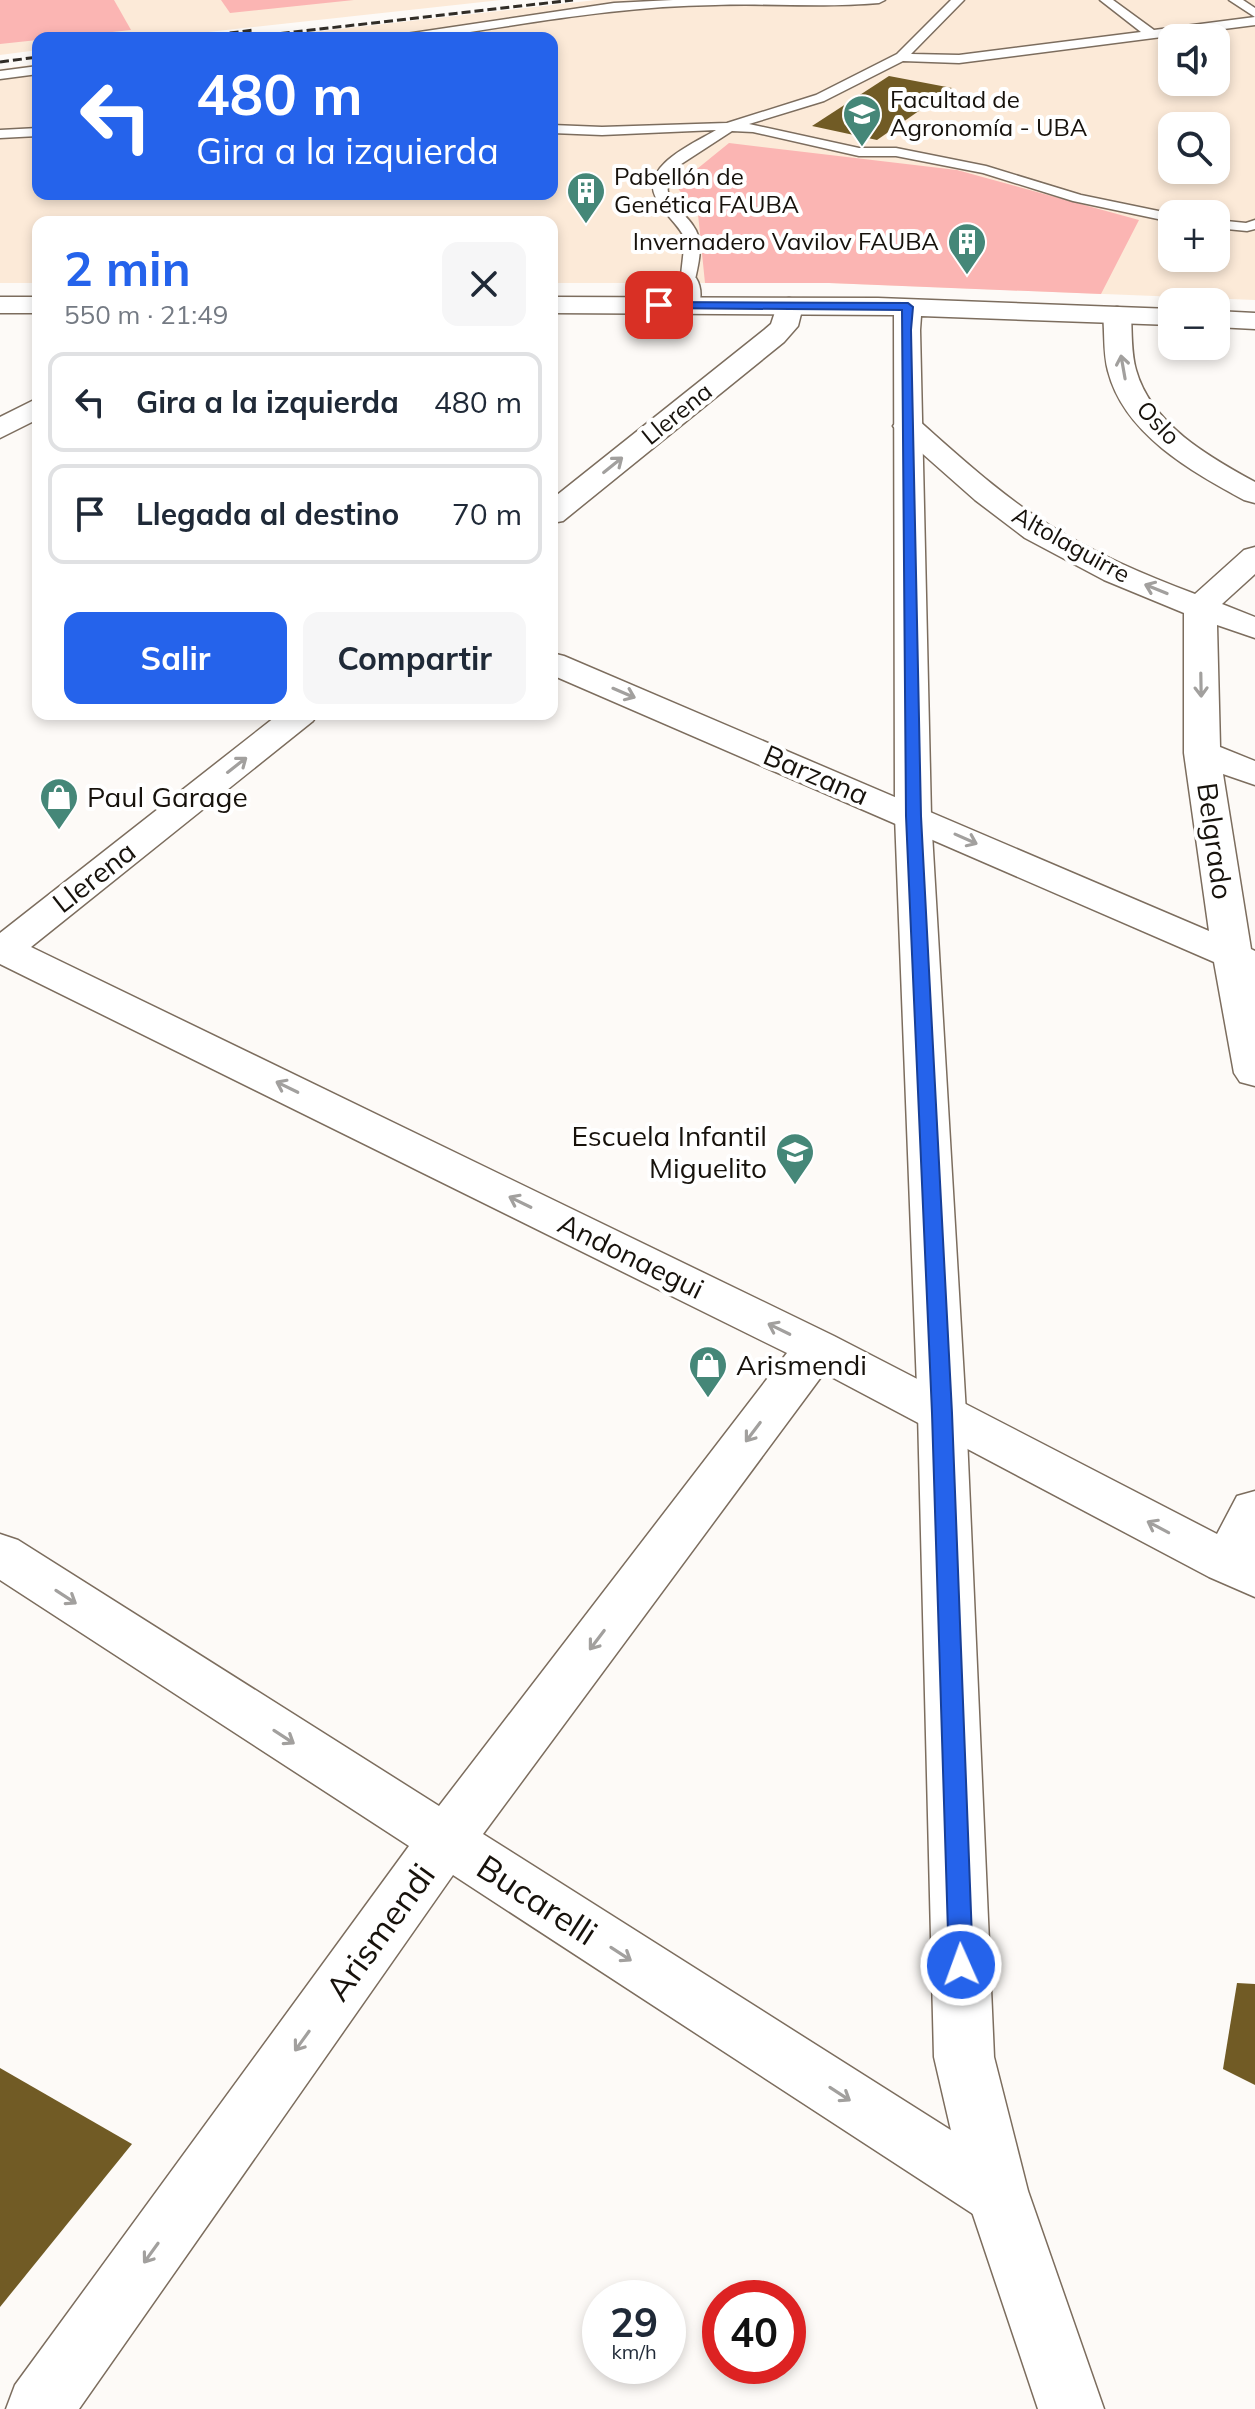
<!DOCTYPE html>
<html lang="es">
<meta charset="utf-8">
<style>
body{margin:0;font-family:Mulish,sans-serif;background:#f6f6f7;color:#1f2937;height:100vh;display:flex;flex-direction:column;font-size:30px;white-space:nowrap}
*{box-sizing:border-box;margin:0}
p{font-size:26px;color:#747a83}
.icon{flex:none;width:44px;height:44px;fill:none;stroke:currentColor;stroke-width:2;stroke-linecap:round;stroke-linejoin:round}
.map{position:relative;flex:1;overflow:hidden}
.drawer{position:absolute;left:32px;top:216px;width:526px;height:504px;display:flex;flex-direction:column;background:#fff;border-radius:16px;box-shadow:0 4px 12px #0003}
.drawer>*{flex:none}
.guide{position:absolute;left:32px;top:32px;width:526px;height:168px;border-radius:16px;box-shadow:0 4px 12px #0003;background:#2563eb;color:#fff;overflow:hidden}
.fabs{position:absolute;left:1158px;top:24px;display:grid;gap:16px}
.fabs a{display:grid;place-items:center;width:72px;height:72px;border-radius:16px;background:#fff;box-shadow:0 4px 12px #0003;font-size:40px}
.speed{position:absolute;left:582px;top:2280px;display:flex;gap:16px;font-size:40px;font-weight:700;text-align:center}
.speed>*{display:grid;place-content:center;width:104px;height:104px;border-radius:50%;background:#fff;box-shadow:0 4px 12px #0003;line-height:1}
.speed small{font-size:20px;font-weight:400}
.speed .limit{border:12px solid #d22;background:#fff;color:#111}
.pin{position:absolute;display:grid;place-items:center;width:68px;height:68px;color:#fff;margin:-34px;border-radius:16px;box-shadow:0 4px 12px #0006}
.me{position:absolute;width:88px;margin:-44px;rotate:358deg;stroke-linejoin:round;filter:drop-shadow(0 0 6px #0008)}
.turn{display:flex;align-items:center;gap:28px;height:168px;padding:0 32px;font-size:36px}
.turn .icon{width:104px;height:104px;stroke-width:2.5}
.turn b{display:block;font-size:56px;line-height:68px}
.round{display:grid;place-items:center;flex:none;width:84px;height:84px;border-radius:16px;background:#f6f6f7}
.headline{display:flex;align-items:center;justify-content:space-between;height:136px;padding:0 32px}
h1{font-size:48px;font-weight:700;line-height:60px;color:#2563eb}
.button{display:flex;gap:16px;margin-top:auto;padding:16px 32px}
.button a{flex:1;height:92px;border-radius:16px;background:#2563eb;color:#fff;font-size:32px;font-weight:700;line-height:92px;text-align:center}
.button a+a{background:#f6f6f7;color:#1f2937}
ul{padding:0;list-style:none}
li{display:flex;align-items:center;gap:24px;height:100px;margin:0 16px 12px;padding:0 16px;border:4px solid #e0e1e3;border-radius:16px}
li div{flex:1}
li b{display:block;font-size:30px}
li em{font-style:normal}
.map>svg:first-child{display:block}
.built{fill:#fcead8;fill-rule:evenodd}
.green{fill:#fbb5b3}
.building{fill:#715b25}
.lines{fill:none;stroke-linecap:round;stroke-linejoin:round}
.lane-casing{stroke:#7c6d5e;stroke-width:3}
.street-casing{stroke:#7c6d5e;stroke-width:3}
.secondary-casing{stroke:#7c6d5e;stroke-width:3}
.lane{fill:#fff;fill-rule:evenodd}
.street{fill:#fff;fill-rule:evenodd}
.secondary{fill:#fff;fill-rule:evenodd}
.rail{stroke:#312d27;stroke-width:3;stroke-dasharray:9 4;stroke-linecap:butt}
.oneway{stroke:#a2a09e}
.route{fill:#2563eb;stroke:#184099;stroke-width:2}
.labels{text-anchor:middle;stroke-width:8;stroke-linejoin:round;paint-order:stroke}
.far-poi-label{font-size:24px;fill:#17120c;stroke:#fff;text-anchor:start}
.far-street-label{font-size:24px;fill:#17120c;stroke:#fff}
.street-label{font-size:28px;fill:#17120c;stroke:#fff}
.poi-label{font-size:28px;fill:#17120c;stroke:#fff;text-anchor:start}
.near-street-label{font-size:34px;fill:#17120c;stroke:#fff}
</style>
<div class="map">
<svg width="1255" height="2409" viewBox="0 0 1255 2409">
<rect width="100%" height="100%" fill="#fdfaf7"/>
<g class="built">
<polygon points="0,0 501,0 154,38 38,38 38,50 0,55"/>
<path d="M596,0H1255V300L829,283H552V222H38V283H0V69L38,64V194H552V38H259ZM1172,38H1216V82H1172ZM1172,126H1216V170H1172ZM1172,214H1216V258H1172Z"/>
</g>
<g class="green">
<polygon points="0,0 114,0 131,30 0,44"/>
<polygon points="221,0 354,0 230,13"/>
<polygon points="729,143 957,170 1139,220 1101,294 829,283 705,283 698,214 676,186"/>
</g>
<g class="building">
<polygon points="889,76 952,88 877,140 812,126"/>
<polygon points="1237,1983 1255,1984 1255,2085 1223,2069"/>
<polygon points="0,2068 132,2144 0,2307"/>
</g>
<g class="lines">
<defs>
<g id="lane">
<path d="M673,0H885L879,3C824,8 770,3 715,5C619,6 525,24 430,38H400L406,34L614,3Z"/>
<path d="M951,0H964L911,54L959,55L1141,32L1100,0H1113L1154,30L1255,17V25L959,63L903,61L824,101L749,124L859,148H896L986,166L1081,195L1173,214L1172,222L1073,201L983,173L896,156H859L753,132L732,131L672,170C655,206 691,209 699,238C702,252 697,270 694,284L687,288L680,284L685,239C678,223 663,214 656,198C639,166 695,143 716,130L602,135L552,133V125L602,127L727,123L816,95L897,54Z"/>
<polygon points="1229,0 1243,0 1255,8 1255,17"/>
<polygon points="38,66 38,74 0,79 0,71"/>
<polygon points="38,128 38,136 0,138 0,130"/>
<polygon points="1216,220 1246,223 1255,220 1255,229 1247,231 1216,228"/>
</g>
<g id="street">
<path d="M687,276L696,278C702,287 702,302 696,311H676C670,302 672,287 678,278Z"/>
<polygon points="789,298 799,300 803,306 798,326 784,342 563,521 552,523 552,499 764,330 771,324 779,300"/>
<path d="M1117,307L1127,309L1131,315C1132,333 1131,353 1136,370C1151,424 1209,457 1255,482V503L1244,500C1191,471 1124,434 1108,371C1103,353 1105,333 1103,315L1107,309Z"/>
<polygon points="38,398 38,419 0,438 0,417"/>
<path d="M908,417L918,420C960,457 1002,496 1049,525C1095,554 1145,575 1195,594L1244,550L1255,547V574L1222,604L1255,617V638L1217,625L1220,747L1255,761V785L1223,774L1251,949L1255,951V1086L1240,1082L1234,1073L1214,962L552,675V653L564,656L1209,931L1184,753V613L1104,580L1025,538L975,500L898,432L893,426L898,420Z"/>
<polygon points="279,714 318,714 313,721 31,947 834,1336 1217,1534 1237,1496 1255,1491 1255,1597 1209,1577 824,1373 483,1834 1017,2172 1026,2193 1017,2214 995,2223 973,2214 453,1875 79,2409 6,2409 15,2385 409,1846 0,1580 0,1534 18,1540 439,1806 787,1353 0,964 0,933"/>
</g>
<g id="secondary">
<rect x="0" y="297" width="38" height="16"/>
<polygon points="552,297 878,298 1172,309 1172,325 921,316 920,330 931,816 966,1413 994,2057 1028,2191 1104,2409 1038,2409 965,2191 934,2057 918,1413 895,816 894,315 552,313"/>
<polygon points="1216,311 1255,313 1255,329 1216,327"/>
</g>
</defs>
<use href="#lane" class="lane-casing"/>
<use href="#street" class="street-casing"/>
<use href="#secondary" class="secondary-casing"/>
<use href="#lane" class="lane"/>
<use href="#street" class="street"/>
<use href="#secondary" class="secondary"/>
<g class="rail">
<polyline points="191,38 254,30"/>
<polyline points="242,38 573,0"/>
<polyline points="0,62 38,57"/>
</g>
</g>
<defs><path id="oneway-shaft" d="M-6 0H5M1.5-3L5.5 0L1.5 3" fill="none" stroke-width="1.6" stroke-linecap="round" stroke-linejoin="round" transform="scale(2)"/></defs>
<g class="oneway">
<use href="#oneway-shaft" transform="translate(1123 367) rotate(-100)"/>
<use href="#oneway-shaft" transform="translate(613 465) rotate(-39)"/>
<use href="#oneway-shaft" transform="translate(1156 589) rotate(-158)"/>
<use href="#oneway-shaft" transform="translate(1201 685) rotate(89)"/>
<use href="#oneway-shaft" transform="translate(624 693) rotate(23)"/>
<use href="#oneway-shaft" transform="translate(237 765) rotate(-38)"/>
<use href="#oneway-shaft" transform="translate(966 839) rotate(24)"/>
<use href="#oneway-shaft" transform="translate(287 1087) rotate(-154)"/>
<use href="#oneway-shaft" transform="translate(520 1202) rotate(-154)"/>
<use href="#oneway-shaft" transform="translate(779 1329) rotate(-154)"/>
<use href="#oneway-shaft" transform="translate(753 1432) rotate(127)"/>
<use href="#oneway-shaft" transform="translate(1158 1527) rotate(-152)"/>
<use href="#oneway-shaft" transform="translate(66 1597) rotate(33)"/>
<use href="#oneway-shaft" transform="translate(597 1640) rotate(127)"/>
<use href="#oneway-shaft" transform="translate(284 1737) rotate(33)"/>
<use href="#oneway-shaft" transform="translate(621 1954) rotate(33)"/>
<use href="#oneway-shaft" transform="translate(302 2041) rotate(126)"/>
<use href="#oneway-shaft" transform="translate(840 2094) rotate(33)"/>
<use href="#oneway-shaft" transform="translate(151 2253) rotate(126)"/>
</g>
<polygon class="route" points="659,302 908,303 913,307 911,330 921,816 952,1413 973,1965 970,1972 961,1976 953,1972 949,1965 932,1413 906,816 902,310 655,308 654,305"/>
<defs>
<symbol id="university-pin" viewBox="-11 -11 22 30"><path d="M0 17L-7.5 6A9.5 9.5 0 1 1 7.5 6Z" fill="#458778" stroke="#fff"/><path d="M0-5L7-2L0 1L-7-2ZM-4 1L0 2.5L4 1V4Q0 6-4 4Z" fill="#fff"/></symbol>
<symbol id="building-pin" viewBox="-11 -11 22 30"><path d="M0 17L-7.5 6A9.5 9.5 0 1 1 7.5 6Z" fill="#458778" stroke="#fff"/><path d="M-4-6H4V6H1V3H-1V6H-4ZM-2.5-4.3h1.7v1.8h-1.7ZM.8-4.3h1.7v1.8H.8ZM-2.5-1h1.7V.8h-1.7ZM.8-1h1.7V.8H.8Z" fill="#fff"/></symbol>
<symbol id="shop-pin" viewBox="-11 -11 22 30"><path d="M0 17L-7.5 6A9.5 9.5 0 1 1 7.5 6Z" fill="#458778" stroke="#fff"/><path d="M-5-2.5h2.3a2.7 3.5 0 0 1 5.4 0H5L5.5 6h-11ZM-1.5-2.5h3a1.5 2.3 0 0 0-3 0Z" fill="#fff"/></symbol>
<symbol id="school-pin" viewBox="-11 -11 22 30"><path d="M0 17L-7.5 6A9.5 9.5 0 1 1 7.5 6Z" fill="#458778" stroke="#fff"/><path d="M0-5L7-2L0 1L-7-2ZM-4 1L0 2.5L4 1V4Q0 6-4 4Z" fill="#fff"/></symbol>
</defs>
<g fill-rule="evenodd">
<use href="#university-pin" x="840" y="92" width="44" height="60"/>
<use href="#building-pin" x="564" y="169" width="44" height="60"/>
<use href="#building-pin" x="945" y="220" width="44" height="60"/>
<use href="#shop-pin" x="37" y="775" width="44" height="60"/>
<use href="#school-pin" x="773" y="1130" width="44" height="60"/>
<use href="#shop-pin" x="686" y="1343" width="44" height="60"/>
</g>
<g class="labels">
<g class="far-poi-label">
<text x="890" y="108">Facultad de<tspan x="890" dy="28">Agronomía - UBA</tspan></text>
<text x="614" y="185">Pabellón de<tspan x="614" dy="28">Genética FAUBA</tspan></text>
<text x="939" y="250" text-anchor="end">Invernadero Vavilov FAUBA</text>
</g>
<g class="far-street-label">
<text transform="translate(677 414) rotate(-39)" y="8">Llerena</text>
<text transform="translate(1158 423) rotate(46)" y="8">Oslo</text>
<text transform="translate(1071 545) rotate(29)" y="8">Altolaguirre</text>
</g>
<g class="street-label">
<text transform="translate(816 775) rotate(23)" y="10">Barzana</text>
<text transform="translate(1215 841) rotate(82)" y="10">Belgrado</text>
<text transform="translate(94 877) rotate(-38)" y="10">Llerena</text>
<text transform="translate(631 1256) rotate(26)" y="10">Andonaegui</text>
</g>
<g class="poi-label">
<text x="87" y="807">Paul Garage</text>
<text x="767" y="1146" text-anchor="end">Escuela Infantil<tspan x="767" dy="32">Miguelito</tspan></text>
<text x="736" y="1375">Arismendi</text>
</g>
<g class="near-street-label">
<text transform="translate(537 1900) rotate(33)" y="12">Bucarelli</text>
<text transform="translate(380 1932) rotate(-54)" y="12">Arismendi</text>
</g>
</g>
</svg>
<div class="fabs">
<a><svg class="icon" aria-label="sound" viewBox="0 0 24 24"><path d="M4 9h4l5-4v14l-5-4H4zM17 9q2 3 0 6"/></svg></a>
<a><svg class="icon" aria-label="search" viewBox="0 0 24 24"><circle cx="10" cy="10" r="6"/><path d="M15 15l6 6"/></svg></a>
<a>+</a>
<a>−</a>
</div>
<div class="speed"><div>29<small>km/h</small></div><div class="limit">40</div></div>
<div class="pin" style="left:659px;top:305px;background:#d93025"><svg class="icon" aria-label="arrive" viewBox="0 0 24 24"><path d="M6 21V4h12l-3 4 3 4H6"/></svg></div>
<svg class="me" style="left:961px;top:1965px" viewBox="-20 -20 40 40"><circle r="17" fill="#2563eb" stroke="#fff" stroke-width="3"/><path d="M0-11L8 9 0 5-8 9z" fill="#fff"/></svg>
<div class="guide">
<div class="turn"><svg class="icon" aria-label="left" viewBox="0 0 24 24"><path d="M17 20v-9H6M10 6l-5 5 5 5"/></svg><div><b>480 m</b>Gira a la izquierda</div></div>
</div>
<section class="drawer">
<div class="headline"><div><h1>2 min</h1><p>550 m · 21:49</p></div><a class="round"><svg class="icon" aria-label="close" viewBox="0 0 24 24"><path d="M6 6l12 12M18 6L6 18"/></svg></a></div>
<ul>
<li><svg class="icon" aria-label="left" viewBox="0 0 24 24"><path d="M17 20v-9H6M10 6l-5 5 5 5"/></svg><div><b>Gira a la izquierda</b></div><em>480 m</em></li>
<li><svg class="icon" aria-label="arrive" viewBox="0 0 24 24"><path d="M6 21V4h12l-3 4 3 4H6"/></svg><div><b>Llegada al destino</b></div><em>70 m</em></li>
</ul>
<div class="button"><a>Salir</a><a>Compartir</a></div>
</section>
</div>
